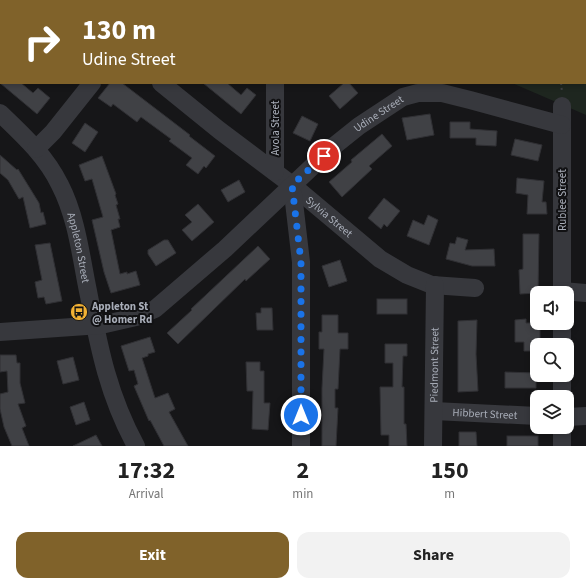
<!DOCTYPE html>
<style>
body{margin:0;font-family:"Source Sans 3",sans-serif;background:#f2f2f2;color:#222;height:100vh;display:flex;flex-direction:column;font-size:15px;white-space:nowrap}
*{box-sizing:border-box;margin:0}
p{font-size:13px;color:#767676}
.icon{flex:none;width:22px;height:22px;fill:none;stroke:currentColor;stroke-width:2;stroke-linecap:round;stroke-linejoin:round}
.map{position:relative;height:446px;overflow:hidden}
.drawer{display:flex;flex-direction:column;background:#fff;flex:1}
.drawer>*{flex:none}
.banner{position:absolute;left:0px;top:0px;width:586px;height:84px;box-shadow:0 2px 6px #0003;background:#80622a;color:#fff;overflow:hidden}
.tools{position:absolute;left:530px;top:286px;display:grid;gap:8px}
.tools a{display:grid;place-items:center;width:44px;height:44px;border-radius:8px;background:#fff;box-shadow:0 2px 6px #0003;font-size:20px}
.pin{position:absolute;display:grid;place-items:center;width:34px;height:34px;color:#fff;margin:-17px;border:2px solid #fff;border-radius:50%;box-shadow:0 1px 4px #0007}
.me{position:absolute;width:44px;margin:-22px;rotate:0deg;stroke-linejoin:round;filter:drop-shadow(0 0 3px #0008)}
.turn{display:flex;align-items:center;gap:14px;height:84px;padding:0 16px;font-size:18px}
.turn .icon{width:52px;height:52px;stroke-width:2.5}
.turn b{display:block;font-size:28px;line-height:34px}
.eta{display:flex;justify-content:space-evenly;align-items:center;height:68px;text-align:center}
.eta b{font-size:24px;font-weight:700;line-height:28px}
.action{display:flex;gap:8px;margin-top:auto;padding:8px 16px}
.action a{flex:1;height:46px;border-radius:12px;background:#80622a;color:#fff;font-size:16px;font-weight:700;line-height:46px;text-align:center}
.action a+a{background:#f2f2f2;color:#222}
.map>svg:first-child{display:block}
.green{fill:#1e261f}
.building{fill:#404145;stroke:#303034}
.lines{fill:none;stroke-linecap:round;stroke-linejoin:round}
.path{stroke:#3d3f44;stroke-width:2;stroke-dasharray:2 3;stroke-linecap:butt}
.minor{stroke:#37383d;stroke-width:18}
.route{stroke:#1a73e8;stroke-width:7;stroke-dasharray:0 12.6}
.labels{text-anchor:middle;stroke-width:4;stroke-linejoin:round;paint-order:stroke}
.street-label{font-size:11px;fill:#a8adb8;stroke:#111113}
.poi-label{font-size:11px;font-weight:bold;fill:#a8adb8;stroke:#111113;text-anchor:start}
</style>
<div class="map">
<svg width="586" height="446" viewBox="0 0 586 446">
<rect width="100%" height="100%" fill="#161618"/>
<polygon class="green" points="304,0 586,0 586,115 512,83 585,83 585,1"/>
<g class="building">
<polygon points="0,83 21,83 33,93 38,88 50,98 37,114"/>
<polygon points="110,83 122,83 190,135 189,136 215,156 206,168 204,166 198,174 186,165 192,158 169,141 171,139 141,117 137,122 113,104 111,107 98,98"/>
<polygon points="203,83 227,83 241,95 247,88 256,95 241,114"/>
<polygon points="344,83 349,83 358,93 340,109 329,96"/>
<polygon points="430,114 434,135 407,140 402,118"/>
<polygon points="302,116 318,124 310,141 293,133"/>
<polygon points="450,122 470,122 470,129 497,131 496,146 476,145 476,138 450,138"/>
<polygon points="85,123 98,132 85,152 72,143"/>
<polygon points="382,134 392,146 369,166 372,169 342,197 329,182 352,162 351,160"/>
<polygon points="515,139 542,145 538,161 511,155"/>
<polygon points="0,155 17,170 18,169 39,203 41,213 43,212 46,224 30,228 23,197 19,199 8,180 0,173"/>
<polygon points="102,156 116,194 115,195 118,204 116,205 120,219 118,219 120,227 111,230 120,274 127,272 127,274 136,271 140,285 111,293 104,272 92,220 103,217 92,179 85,181 79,165"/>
<polygon points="517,178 544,181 542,202 546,202 547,214 527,214 528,195 516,193"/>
<polygon points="239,180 245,192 228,202 221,190"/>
<polygon points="384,198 400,211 387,227 384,224 381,229 368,218"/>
<polygon points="198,204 214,222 192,241 182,230 192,222 185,215"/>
<polygon points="428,215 438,220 429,245 407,236 413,220 424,225"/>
<polygon points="523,234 539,234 538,293 537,293 520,294 519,270 523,269"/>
<polygon points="457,237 468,240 465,250 494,249 495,266 472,266 446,259 450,243 455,244"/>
<polygon points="164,240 168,240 176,253 156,266 148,254 148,250"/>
<polygon points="50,243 62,301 46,304 44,297 38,298 35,282 42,280 35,245"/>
<polygon points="258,246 270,259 246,281 245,279 178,344 167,333 192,310 191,309"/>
<polygon points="340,260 347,281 329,287 322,266"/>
<rect x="377" y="299" width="30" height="15"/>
<polygon points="261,308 272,308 273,330 257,330 256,313 261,313"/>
<polygon points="322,315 338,315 338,333 348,333 348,349 340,349 338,389 335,389 335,408 338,408 336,446 322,446 322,388 324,349 319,349 319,332 322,332"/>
<polygon points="526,319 526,323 540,323 540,345 537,345 537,351 524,351 524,342 515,342 515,320"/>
<polygon points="477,320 476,354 478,391 458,392 458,321"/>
<polygon points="150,337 155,352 148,354 148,356 142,358 155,398 168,393 175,409 169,412 188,446 164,446 150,420 149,421 134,386 138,384 134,370 129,371 121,346"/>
<polygon points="385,344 407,344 407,356 403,356 402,387 404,387 404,424 406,424 407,446 389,446 389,435 381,435 380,387 393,387 393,363 385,363"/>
<polygon points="0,355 16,355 17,363 20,363 20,383 25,403 18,404 26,426 22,428 29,446 12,446 4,427 0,409 0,394 8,392 7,371 0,372"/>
<polygon points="73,357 79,380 63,384 57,361"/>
<polygon points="246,362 260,362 260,371 264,371 264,403 270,403 268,430 252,429 253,391 247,391"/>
<polygon points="505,372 536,373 536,388 505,388"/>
<polygon points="84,402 90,420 76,425 70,407"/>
<polygon points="459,432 476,432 477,446 459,446"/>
<polygon points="96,435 102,446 73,446"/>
<rect x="507" y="436" width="31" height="10"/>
</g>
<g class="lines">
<g class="path">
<polyline points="563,0 564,1"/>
<polyline points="571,1 571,0"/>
<polyline points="561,83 562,92"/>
</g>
<g class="minor">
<polyline points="56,0 57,1"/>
<polyline points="275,0 275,1"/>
<path id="s1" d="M161,83L219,130L292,185L380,259L407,275L432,285L475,288"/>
<polyline points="275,83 275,172"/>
<polyline points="562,106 562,293"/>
<path id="s2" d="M0,113C23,135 46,156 60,185C75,214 80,249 86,281C98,341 106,391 136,446"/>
<polyline points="36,149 53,132 92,83"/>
<polyline points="292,185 301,262 301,446"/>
<polyline points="562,291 586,293"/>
<polyline points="562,323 562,345"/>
<path id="s3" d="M0,332L101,325L136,317L155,309L225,249L334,146L359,126L403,97L418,93H442L470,100L562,125"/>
<polyline points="562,375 562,397"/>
<path id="s4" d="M434,411L537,416"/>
<polyline points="567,417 586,416"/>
<path id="s5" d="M433,446L435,285"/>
<polyline points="562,446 562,427"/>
</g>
</g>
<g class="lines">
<polyline class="route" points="301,415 301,262 292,185 324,156"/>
</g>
<defs>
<symbol id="bus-disc" viewBox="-11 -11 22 22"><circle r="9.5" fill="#f2b134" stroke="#111113"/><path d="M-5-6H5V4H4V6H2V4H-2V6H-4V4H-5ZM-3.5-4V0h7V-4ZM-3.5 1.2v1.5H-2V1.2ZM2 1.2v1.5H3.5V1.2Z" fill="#111"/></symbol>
</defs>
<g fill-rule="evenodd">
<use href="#bus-disc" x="69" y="302" width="20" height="20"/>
</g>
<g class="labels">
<g class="street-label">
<text dy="4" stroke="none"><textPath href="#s3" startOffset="455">Udine Street</textPath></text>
<text transform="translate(275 128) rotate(-90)" y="4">Avola Street</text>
<text transform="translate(562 200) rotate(-90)" y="4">Rublee Street</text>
<text dy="4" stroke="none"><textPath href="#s1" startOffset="215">Sylvia Street</textPath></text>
<text dy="4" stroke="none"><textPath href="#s2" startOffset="160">Appleton Street</textPath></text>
<text dy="4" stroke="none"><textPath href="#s5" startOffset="81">Piedmont Street</textPath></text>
<text dy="4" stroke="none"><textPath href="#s4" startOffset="51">Hibbert Street</textPath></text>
</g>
<g class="poi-label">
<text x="92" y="310">Appleton St<tspan x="92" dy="13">@ Homer Rd</tspan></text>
</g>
</g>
</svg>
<div class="tools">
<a><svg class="icon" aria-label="sound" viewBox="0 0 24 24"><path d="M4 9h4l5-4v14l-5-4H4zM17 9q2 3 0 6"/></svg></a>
<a><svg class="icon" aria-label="search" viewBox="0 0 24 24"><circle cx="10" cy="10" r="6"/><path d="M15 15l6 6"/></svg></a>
<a><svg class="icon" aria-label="layers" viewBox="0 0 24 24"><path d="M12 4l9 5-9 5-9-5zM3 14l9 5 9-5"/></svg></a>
</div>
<div class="pin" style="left:324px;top:156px;background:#d93025"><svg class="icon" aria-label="arrive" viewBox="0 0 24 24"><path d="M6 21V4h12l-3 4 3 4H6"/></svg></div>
<svg class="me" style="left:301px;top:415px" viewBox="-20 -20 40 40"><circle r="17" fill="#1a73e8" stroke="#fff" stroke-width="3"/><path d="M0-11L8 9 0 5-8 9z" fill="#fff"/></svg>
<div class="banner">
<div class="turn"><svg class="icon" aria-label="right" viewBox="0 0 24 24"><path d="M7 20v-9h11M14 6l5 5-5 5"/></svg><div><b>130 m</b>Udine Street</div></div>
</div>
</div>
<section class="drawer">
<div class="eta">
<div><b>17:32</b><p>Arrival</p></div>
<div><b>2</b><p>min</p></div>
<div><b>150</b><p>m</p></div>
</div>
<div class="action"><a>Exit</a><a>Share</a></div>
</section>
